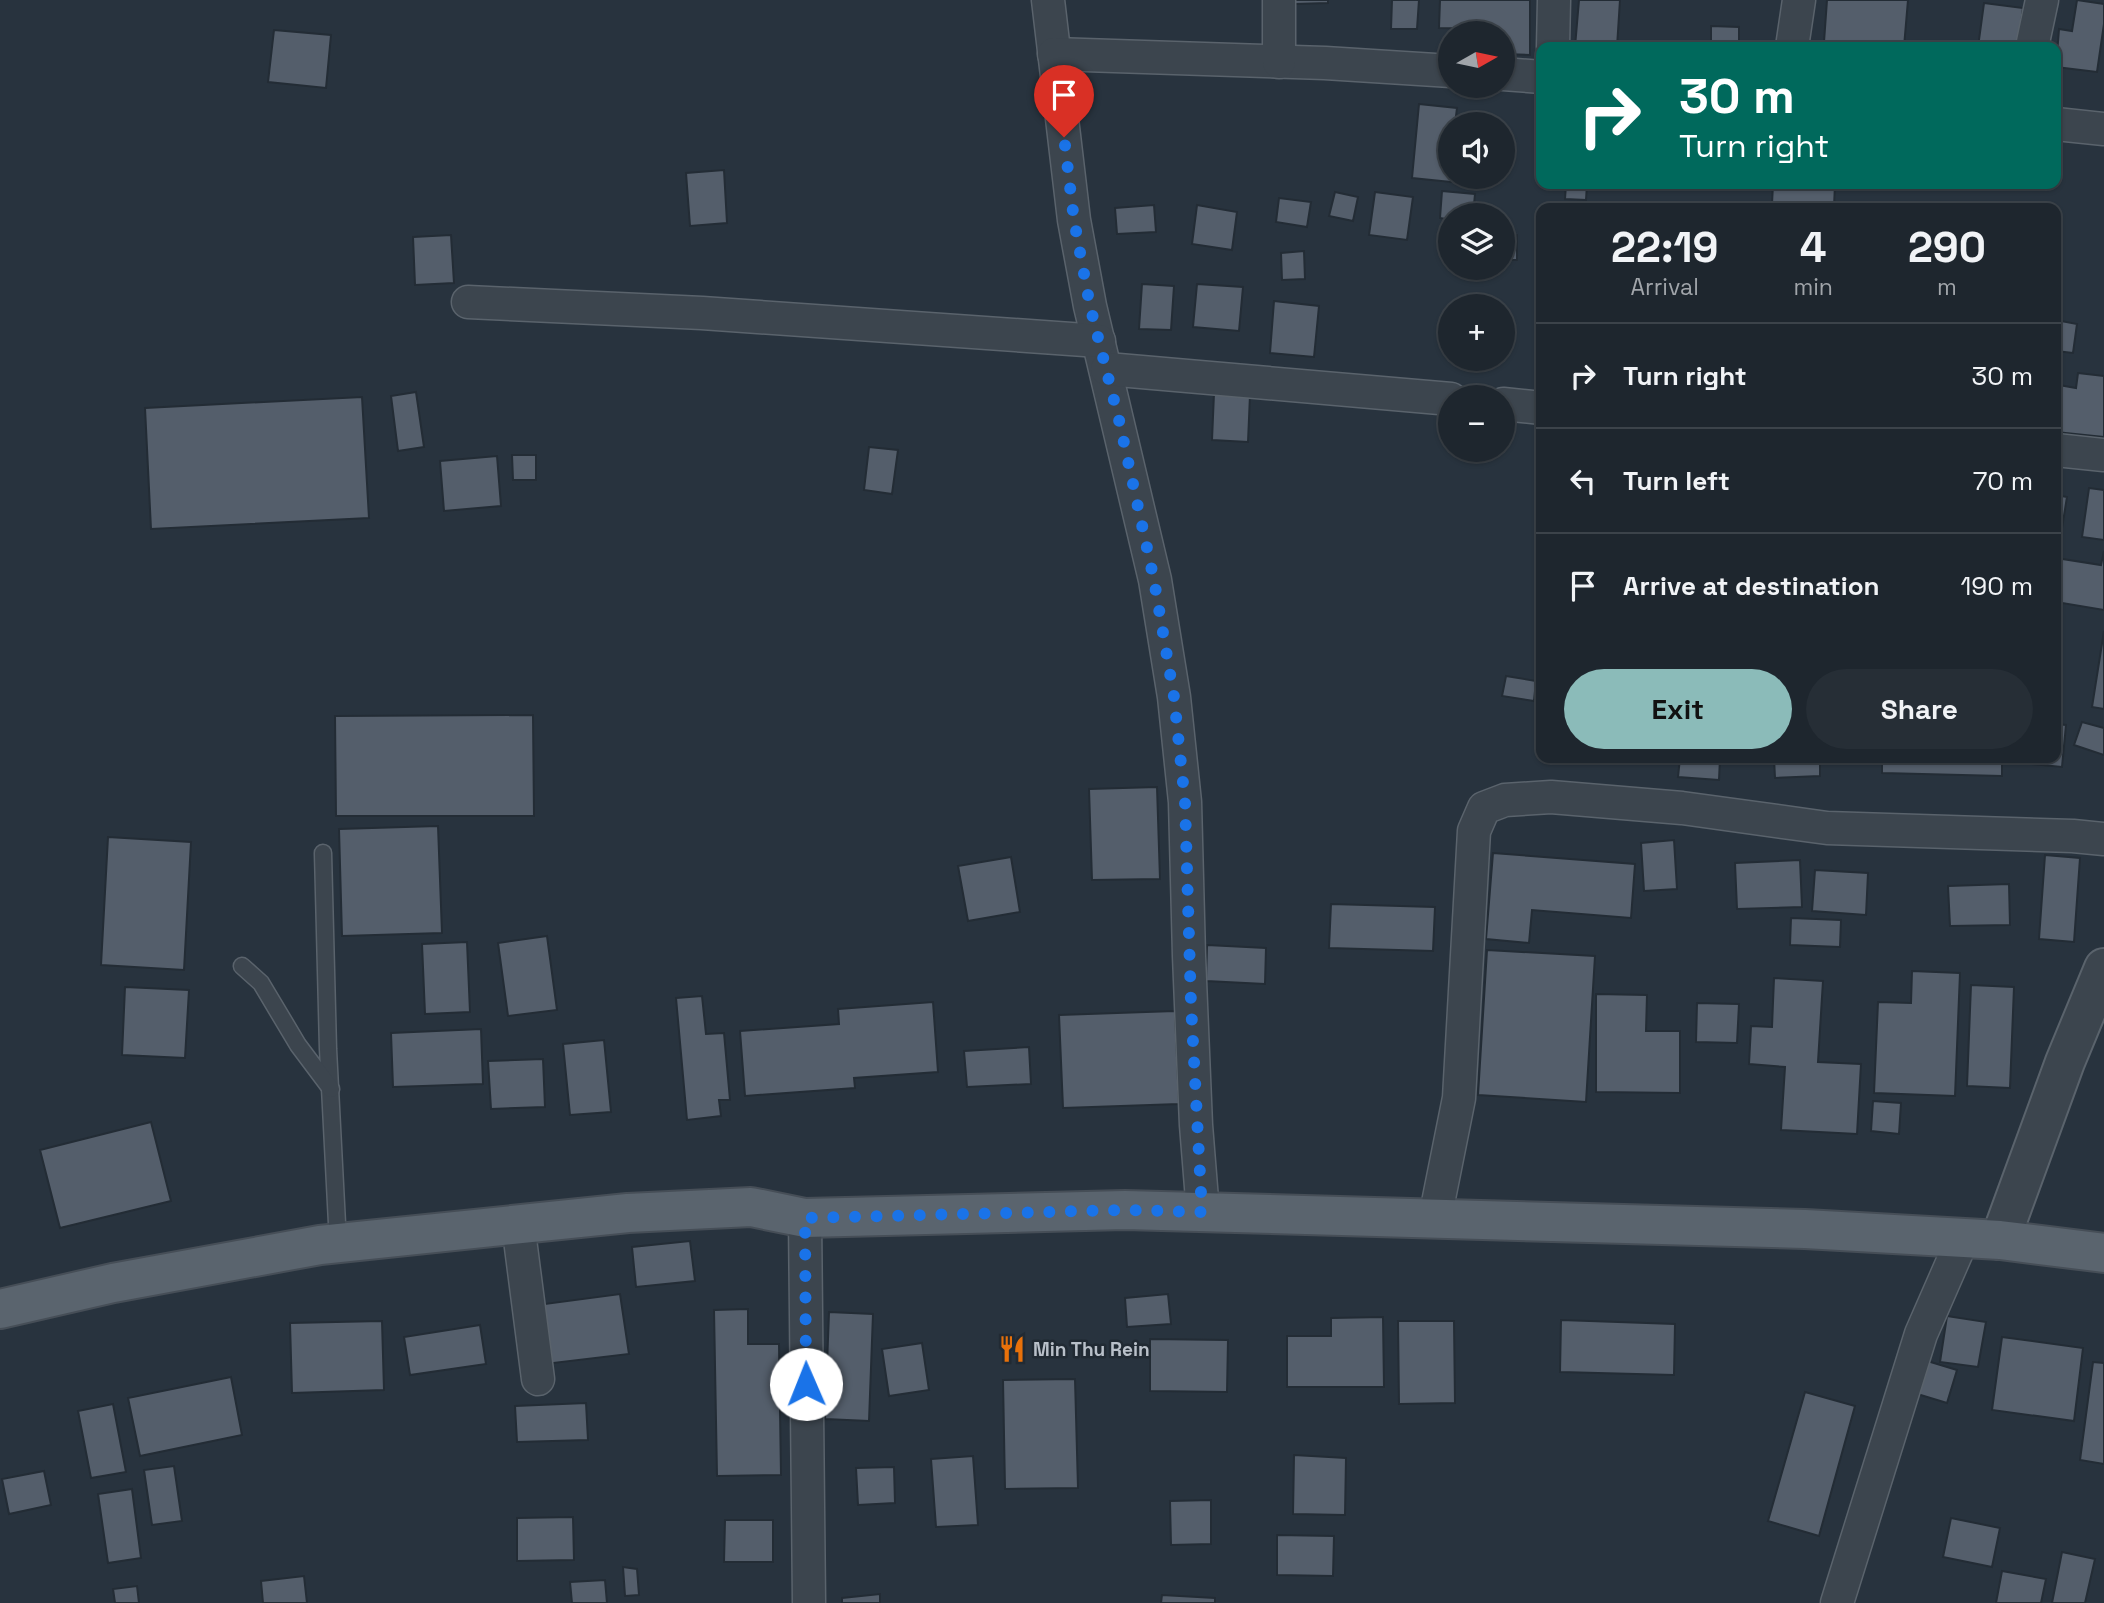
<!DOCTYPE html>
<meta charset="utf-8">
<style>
body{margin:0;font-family:"Space Grotesk",sans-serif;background:#262e36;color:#f1f3f6;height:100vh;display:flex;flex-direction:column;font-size:26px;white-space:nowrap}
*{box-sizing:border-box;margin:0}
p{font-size:23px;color:#a1a5aa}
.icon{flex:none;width:38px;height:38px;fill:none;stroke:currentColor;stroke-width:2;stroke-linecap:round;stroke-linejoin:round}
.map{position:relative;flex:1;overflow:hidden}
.side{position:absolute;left:1536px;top:203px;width:525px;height:560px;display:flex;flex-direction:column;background:#1e262e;border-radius:14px;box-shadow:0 2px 5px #0004,0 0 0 2px #3c434a}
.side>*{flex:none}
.top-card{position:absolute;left:1536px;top:42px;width:525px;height:147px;border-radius:14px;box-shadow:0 2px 5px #0004,0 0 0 2px #3c434a;background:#00695c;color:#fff;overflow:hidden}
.needle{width:46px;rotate:81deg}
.controls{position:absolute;left:1438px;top:21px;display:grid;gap:14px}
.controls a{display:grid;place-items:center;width:77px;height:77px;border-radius:50%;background:#1e262e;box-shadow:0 2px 5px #0004,0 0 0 2px #3c434a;font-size:35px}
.pin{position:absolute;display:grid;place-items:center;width:60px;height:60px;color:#fff;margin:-72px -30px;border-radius:50% 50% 50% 0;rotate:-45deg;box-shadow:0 0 7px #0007}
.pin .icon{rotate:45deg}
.me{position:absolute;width:77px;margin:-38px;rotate:359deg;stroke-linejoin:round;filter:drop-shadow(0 0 5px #0008)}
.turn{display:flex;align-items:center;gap:24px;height:147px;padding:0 28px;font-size:32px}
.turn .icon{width:91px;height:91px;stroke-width:2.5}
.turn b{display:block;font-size:49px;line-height:60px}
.eta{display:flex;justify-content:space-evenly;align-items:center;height:119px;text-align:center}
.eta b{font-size:42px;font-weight:700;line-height:49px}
.primary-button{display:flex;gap:14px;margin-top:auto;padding:14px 28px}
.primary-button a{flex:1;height:80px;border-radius:42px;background:#8bbbb9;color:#111;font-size:28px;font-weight:700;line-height:80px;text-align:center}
.primary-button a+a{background:#262e36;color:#f1f3f6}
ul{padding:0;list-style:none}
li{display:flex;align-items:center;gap:21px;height:105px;padding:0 28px;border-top:2px solid #3c434a}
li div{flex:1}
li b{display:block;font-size:26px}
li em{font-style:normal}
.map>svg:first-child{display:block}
.building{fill:#545e6b;stroke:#232c35;stroke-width:2}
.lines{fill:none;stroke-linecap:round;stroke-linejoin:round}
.service-casing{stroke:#5a636c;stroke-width:19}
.minor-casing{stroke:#5a636c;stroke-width:35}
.tertiary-casing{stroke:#5a636c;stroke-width:42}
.primary-casing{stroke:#464e57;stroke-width:42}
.service{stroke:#3c454e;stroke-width:16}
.minor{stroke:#3c454e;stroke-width:32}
.tertiary{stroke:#3c454e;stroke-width:38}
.primary{stroke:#5a646e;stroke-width:38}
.route{stroke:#1a73e8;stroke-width:12;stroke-dasharray:0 21.6}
.labels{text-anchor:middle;stroke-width:5;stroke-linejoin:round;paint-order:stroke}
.poi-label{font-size:19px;font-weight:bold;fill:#b9c0c9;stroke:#212a33;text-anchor:start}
</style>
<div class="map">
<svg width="2104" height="1603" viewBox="0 0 2104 1603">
<rect width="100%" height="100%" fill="#28333e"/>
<g class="building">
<polygon points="1295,0 1328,0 1328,3 1295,4"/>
<polygon points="1392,0 1419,0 1417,29 1391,29"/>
<polygon points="1440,0 1530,0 1530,55 1503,54 1503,33 1492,33 1492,29 1439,28"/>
<polygon points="1579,0 1620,0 1617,47 1575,47"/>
<polygon points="1827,0 1908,0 1904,47 1824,42"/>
<polygon points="2077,0 2104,4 2104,24 2097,72 2056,67 2059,29 2072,31"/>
<polygon points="1984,3 2023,8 2018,47 1978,47"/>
<polygon points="1711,26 1739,27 1739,47 1711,47"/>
<polygon points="274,30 331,35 326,88 268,82"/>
<polygon points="1419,104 1457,108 1455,124 1451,124 1451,182 1412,178"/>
<polygon points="724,170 727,223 690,226 686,173"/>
<polygon points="1473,177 1494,177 1493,180 1473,180"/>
<polygon points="1566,184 1587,184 1586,200 1565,199"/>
<polygon points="1655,184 1688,184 1687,188 1655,186"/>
<polygon points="1773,184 1835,184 1834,207 1772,204"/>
<polygon points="1442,191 1475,194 1473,215 1451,215 1451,220 1440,218"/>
<polygon points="1335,192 1358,197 1353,221 1329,216"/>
<polygon points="1375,192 1413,197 1407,240 1369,235"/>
<polygon points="1279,198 1311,202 1307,227 1276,222"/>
<polygon points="1154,205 1156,232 1117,234 1115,208"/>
<polygon points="1197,205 1237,212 1232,250 1192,244"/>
<polygon points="451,235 454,283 415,285 413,237"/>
<rect x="1503" y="235" width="14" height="25"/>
<polygon points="1304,251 1305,279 1282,280 1281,253"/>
<polygon points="1142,284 1174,286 1171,330 1139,329"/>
<polygon points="1197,284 1243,287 1239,331 1193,327"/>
<polygon points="1274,301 1319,306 1314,357 1270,353"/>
<polygon points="2056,320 2077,324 2073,353 2056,351"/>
<polygon points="2078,373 2104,376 2104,437 2056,432 2059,385 2076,388"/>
<polygon points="416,392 424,447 398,451 391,396"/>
<polygon points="1214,393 1250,395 1248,442 1212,440"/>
<polygon points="362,397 369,518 151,529 145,408"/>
<polygon points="869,447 898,450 892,494 864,490"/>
<polygon points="512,455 536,455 536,480 513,480"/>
<polygon points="497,456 501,506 444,511 440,461"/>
<polygon points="2089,488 2104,490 2104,540 2082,537"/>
<polygon points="2056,495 2067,497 2062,528 2056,527"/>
<polygon points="1542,497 1542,531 1537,530"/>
<polygon points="2104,551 2104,610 2056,602 2056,558 2101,565"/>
<polygon points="2056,614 2061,614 2056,643"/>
<polygon points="2104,631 2104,709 2092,707"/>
<polygon points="1506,676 1536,681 1534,701 1502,696"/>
<polygon points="533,715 534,816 336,816 335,716"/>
<polygon points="2082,722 2104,728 2104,755 2074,745"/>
<polygon points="2056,724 2066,725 2062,767 2023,763 2024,758 2056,758"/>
<rect x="1643" y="758" width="27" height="5"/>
<polygon points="1680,758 1720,758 1719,780 1678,777"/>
<polygon points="1729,758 1769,758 1769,762 1729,761"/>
<polygon points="1774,758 1820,758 1820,776 1775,778"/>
<polygon points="1833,758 1868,758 1868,763 1832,762"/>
<polygon points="1882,758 2002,758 2002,776 1882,773"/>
<polygon points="1157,787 1160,879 1092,880 1089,789"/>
<polygon points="438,826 442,933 342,936 339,829"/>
<polygon points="108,837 191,842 184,970 101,965"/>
<polygon points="1674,840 1677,889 1644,891 1641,843"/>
<polygon points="1493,853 1635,864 1631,918 1532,910 1529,943 1486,939"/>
<polygon points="2045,855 2080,858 2074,942 2039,939"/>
<polygon points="1011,857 1020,912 968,921 958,866"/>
<polygon points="1800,860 1802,907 1737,909 1735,863"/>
<polygon points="1815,870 1868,873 1866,915 1812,911"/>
<polygon points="2009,884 2010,925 1950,926 1948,886"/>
<polygon points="1331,904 1435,907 1433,951 1329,948"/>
<polygon points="1791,918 1841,920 1840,947 1790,945"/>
<polygon points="547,936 557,1010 508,1016 498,943"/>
<polygon points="467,942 470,1012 425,1014 422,944"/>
<polygon points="1207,945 1266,948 1265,984 1206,981"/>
<polygon points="1487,950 1595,956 1586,1102 1478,1095"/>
<polygon points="1912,971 1960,973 1955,1096 1874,1093 1878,1002 1911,1003"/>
<polygon points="1774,978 1823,981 1818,1062 1861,1064 1857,1134 1781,1130 1785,1067 1749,1064 1751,1026 1772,1027"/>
<polygon points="1971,985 2014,987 2010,1088 1967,1086"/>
<polygon points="125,987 189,990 185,1058 122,1055"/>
<polygon points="1596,994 1647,995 1646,1031 1680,1031 1680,1093 1596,1092"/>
<polygon points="702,996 706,1034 724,1033 730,1100 719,1100 721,1116 687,1120 676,998"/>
<polygon points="933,1002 938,1072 854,1078 855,1088 745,1096 740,1031 839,1024 838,1009"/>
<polygon points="1697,1003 1739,1004 1737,1043 1696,1042"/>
<polygon points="1175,1011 1179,1104 1063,1108 1059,1015"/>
<polygon points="481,1029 483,1084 393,1087 391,1033"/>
<polygon points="604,1040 611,1112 570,1115 563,1044"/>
<polygon points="1029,1047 1031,1084 967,1087 964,1051"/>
<polygon points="543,1059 545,1107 491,1109 488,1061"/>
<polygon points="1873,1101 1901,1103 1899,1134 1871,1131"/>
<polygon points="151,1122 171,1201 60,1228 40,1150"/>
<polygon points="690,1241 695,1281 636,1287 632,1247"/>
<polygon points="620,1294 629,1354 545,1364 537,1305"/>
<polygon points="1168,1294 1171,1324 1127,1327 1125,1298"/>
<polygon points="748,1309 748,1344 779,1344 781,1475 717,1476 714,1310"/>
<polygon points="829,1312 873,1314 869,1421 825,1419"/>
<polygon points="1947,1316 1986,1322 1978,1367 1940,1362"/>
<polygon points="1383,1317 1384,1387 1287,1387 1287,1336 1331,1336 1331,1318"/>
<polygon points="1561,1320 1675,1324 1674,1375 1560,1372"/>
<polygon points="382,1321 384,1390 292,1393 290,1323"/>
<polygon points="1398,1321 1454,1321 1455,1403 1399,1404"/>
<polygon points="480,1325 486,1364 410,1375 404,1337"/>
<polygon points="2002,1337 2083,1348 2074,1421 1992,1410"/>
<polygon points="1150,1339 1228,1340 1227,1392 1150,1391"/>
<polygon points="922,1343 929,1390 889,1396 882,1349"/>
<polygon points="1924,1360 1957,1370 1947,1403 1914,1393"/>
<polygon points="2093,1362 2104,1363 2104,1464 2080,1460"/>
<polygon points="231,1377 242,1435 140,1456 128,1398"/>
<polygon points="1075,1379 1078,1488 1005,1489 1003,1380"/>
<polygon points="1805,1392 1855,1406 1819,1536 1768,1521"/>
<polygon points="586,1403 588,1440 517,1442 515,1406"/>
<polygon points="113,1404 126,1472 91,1478 78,1411"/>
<polygon points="1294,1455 1346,1458 1345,1515 1293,1514"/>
<polygon points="973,1456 978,1525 936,1527 931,1459"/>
<polygon points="174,1466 182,1521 152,1525 144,1470"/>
<polygon points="894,1467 895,1503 858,1505 856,1468"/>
<polygon points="44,1471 51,1505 9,1514 2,1479"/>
<polygon points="132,1489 141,1558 108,1563 98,1494"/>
<polygon points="1211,1500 1211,1544 1171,1545 1170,1501"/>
<polygon points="573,1517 574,1560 517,1561 517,1518"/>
<polygon points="1951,1518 2000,1528 1992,1567 1943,1557"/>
<polygon points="725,1520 773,1520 773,1562 724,1562"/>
<polygon points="1277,1535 1334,1536 1333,1576 1277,1575"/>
<polygon points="2062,1552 2095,1559 2085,1603 2052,1603"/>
<polygon points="623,1567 637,1569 639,1595 625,1596"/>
<polygon points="2002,1571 2046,1579 2041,1603 1996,1603"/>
<polygon points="304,1576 307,1603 263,1603 261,1581"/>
<polygon points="605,1580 607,1603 572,1603 570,1582"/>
<polygon points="137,1586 139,1603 115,1603 113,1589"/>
<polygon points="880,1594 880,1603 842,1603 842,1598"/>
<polygon points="1162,1595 1215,1598 1215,1603 1161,1603"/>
</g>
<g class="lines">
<defs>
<g id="service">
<polyline points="323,853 328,1049 338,1243"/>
<polyline points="242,966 261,983 298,1045 331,1089"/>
</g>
<g id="minor">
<polyline points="1048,0 1074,220 1090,306 1155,580 1174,697 1185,802 1189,956 1196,1125 1203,1212"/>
<polyline points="1553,47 1554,0"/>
<polyline points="1792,47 1799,0"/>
<polyline points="2032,47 2042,0"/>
<polyline points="1054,54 1325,63 1451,71"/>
<polyline points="1279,62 1279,0"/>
<polyline points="1503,74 1542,77"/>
<polyline points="2056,124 2104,129"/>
<polyline points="468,302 702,313 1099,341"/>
<polyline points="1107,369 1451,399"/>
<polyline points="1503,404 1542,408"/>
<polyline points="2056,450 2104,455"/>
<polyline points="805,1218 809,1603"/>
<polyline points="1435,1218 1459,1098 1474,831 1484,808 1505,800 1551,797 1682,808 1827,828 2073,836 2104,839"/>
<polyline points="518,1224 538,1379"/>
<polyline points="1837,1603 1921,1334 1963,1238"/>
</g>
<polyline id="tertiary" points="2000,1240 2065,1062 2104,968"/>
<polyline id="primary" points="0,1309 113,1283 320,1245 628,1213 751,1207 805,1218 1125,1210 1805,1229 2000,1240 2104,1253"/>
</defs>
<use href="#service" class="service-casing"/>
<use href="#minor" class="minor-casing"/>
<use href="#tertiary" class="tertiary-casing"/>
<use href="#primary" class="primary-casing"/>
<use href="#service" class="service"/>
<use href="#minor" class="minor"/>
<use href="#tertiary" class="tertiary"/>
<use href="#primary" class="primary"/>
</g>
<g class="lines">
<polyline class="route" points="806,1384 805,1218 1125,1210 1202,1212 1191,1004 1185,802 1174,697 1154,580 1119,420 1090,306 1074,220 1064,137"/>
</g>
<defs>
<symbol id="restaurant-bare" viewBox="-9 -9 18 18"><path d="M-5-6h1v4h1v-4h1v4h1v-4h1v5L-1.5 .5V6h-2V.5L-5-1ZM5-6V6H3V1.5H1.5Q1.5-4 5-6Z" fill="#e8710a" stroke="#212a33" stroke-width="2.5" paint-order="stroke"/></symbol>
</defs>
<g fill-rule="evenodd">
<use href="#restaurant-bare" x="993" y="1330" width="38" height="38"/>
</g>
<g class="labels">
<g class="poi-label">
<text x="1033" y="1356">Min Thu Rein</text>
</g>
</g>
</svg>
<div class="controls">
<a><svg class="needle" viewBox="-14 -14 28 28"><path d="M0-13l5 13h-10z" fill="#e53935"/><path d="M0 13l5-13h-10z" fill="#a1a5aa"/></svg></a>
<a><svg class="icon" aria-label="sound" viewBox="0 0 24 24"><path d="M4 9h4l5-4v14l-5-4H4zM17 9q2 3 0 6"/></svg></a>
<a><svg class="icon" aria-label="layers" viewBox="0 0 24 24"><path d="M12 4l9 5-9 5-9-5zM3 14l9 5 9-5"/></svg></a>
<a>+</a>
<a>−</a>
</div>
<div class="pin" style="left:1064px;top:137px;background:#d93025"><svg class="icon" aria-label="arrive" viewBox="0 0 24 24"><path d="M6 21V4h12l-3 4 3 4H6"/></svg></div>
<svg class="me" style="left:806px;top:1384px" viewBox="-20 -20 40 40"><circle r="19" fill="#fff"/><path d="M0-13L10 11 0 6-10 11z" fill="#1a73e8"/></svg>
<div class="top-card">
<div class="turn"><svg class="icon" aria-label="right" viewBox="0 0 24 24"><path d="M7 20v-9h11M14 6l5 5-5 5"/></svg><div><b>30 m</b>Turn right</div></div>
</div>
<section class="side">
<div class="eta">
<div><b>22:19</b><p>Arrival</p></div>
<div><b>4</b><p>min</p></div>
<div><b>290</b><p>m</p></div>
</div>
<ul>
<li><svg class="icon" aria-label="right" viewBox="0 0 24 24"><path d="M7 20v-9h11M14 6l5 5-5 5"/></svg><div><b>Turn right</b></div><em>30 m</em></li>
<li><svg class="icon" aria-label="left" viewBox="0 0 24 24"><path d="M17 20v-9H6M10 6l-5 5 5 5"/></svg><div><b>Turn left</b></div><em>70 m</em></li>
<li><svg class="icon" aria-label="arrive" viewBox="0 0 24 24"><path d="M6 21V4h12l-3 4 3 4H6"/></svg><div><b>Arrive at destination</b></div><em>190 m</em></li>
</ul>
<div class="primary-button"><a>Exit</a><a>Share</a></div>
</section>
</div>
